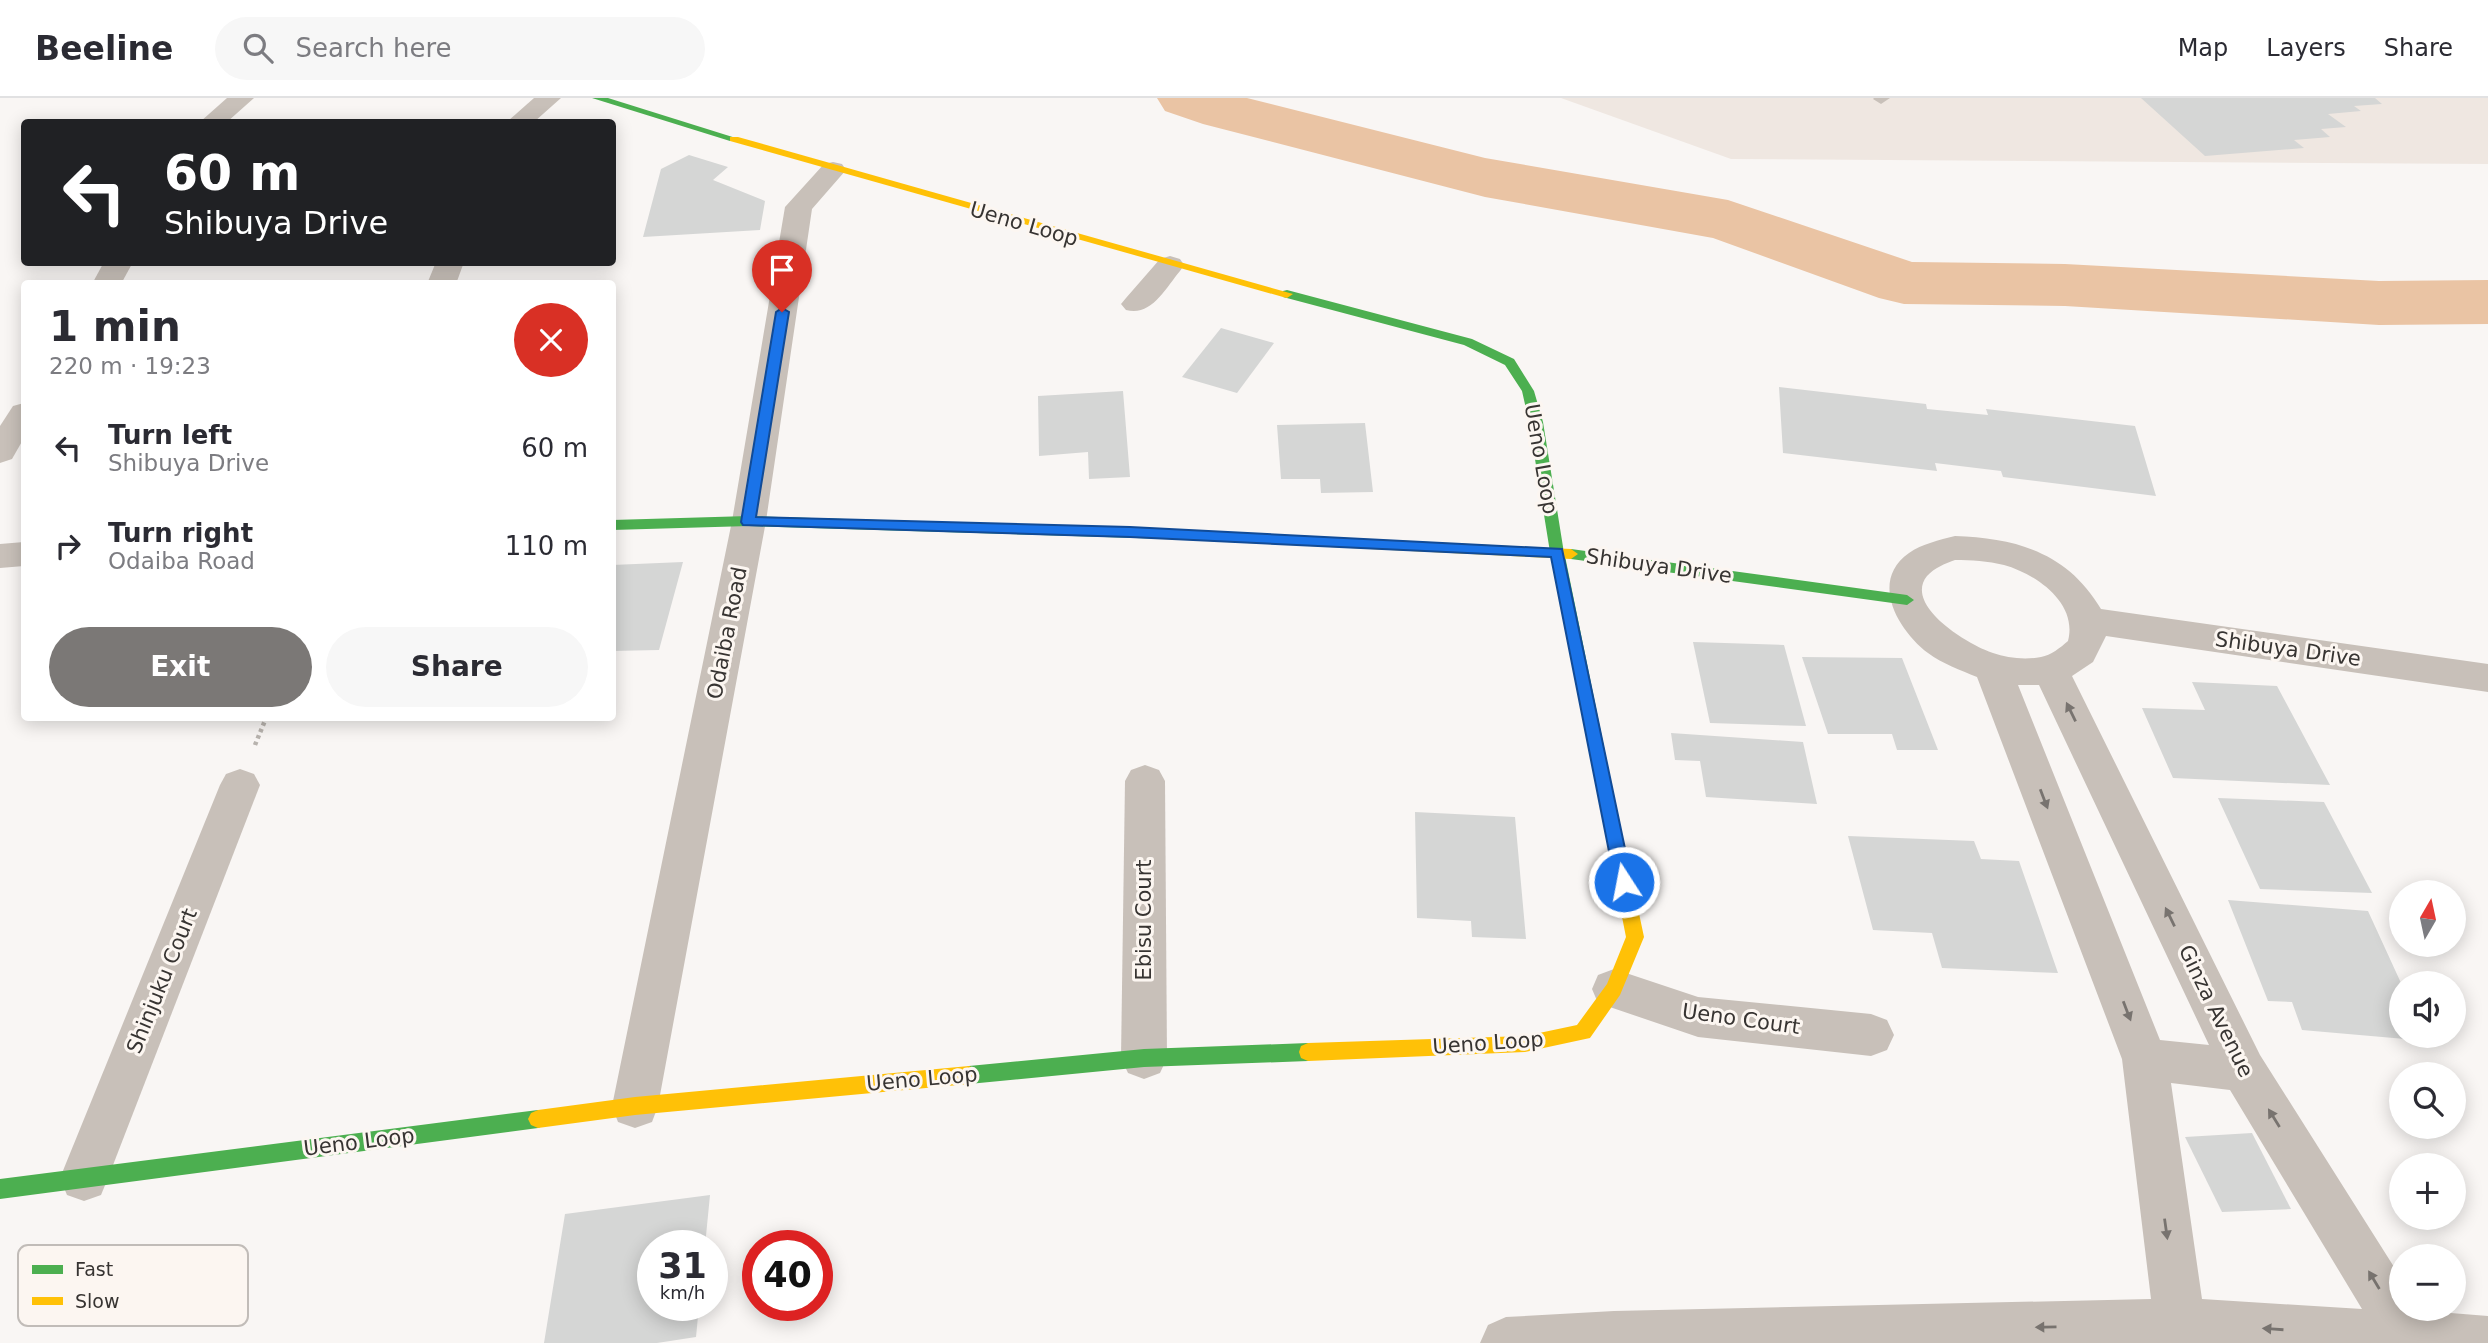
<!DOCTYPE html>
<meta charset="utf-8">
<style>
body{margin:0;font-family:"DejaVu Sans",sans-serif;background:#f7f7f7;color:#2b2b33;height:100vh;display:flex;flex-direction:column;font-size:26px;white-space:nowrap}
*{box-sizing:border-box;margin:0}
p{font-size:23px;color:#7c7c81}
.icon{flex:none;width:38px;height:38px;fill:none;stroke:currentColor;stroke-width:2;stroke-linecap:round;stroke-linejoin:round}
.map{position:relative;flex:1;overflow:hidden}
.panel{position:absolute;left:21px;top:182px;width:595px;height:441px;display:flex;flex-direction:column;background:#fff;border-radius:7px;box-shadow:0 4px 18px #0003}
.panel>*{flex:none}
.hud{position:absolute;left:21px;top:21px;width:595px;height:147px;border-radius:7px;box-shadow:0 4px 18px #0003;background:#202124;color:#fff;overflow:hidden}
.needle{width:46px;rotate:9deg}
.controls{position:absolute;left:2389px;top:782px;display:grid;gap:14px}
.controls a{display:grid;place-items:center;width:77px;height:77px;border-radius:50%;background:#fff;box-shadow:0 4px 18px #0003;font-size:35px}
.speed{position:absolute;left:637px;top:1132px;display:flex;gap:14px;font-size:35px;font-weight:700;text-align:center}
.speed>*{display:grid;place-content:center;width:91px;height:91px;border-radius:50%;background:#fff;box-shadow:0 4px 18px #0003;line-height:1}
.speed small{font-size:18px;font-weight:400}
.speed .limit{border:10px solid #d22;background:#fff;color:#111}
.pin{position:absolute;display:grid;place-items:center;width:60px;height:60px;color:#fff;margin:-72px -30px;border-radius:50% 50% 50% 0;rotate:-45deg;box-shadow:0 0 7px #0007}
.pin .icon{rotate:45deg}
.me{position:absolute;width:77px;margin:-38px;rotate:349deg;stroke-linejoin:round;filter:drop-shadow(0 0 5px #0008)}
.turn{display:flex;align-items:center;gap:24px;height:147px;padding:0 28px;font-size:32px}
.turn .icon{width:91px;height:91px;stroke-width:2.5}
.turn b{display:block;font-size:49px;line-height:60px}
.round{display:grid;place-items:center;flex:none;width:74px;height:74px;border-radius:37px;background:#f7f7f7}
.summary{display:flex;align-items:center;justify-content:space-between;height:119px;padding:0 28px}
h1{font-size:42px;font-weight:600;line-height:52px}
.primary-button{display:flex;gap:14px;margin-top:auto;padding:14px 28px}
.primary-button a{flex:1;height:80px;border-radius:42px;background:#7b7876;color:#fff;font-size:28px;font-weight:600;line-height:80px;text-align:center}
.primary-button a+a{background:#f7f7f7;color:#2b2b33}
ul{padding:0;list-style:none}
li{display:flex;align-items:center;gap:21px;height:98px;padding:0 28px}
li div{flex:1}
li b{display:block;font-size:26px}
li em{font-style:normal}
header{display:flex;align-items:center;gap:42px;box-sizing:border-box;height:98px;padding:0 35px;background:#fff;border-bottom:2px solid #e1e1e2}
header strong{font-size:33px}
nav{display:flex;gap:38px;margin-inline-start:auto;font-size:24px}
.search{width:490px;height:63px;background:#f7f7f7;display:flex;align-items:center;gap:18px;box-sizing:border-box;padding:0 24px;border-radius:38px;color:#7c7c81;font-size:26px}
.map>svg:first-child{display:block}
.built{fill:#efe7e1}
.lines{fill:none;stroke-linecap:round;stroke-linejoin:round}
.river{fill:#eac4a4;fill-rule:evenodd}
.building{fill:#d5d6d5}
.path{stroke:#b8b3ae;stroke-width:4.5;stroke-dasharray:3.5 3.5;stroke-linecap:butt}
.lane{fill:#c8c0b9;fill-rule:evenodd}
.street{fill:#c8c0b9;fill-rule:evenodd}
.fast{fill:#4caf50;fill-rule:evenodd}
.slow{fill:#ffc107;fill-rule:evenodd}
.oneway{fill:#78736f}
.route{fill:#1a73e8;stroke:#114b97;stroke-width:2}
.labels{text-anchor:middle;stroke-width:6;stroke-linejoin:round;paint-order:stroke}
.street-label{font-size:21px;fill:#373432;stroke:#fcf6f1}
.key{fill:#fcf6f1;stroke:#c1bcb8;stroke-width:2}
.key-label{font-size:19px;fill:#373432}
</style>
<header>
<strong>Beeline</strong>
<div class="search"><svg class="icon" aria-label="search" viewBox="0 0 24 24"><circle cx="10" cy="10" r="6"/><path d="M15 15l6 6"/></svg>Search here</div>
<nav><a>Map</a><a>Layers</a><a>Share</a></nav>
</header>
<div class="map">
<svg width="2488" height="1245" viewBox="0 0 2488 1245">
<rect width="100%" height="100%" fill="#f9f6f4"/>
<polygon class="built" points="1561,0 2488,0 2488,66 1731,61"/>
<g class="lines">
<polygon class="river" points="1157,0 1247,0 1485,60 1728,102 1912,164 2065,166 2379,183 2488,182 2488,226 2379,227 2065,208 1904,206 1879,200 1713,140 1485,99 1203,26 1165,13"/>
</g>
<g class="building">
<polygon points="2141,0 2375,0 2382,6 2354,8 2361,13 2328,16 2346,29 2321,31 2330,39 2294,42 2304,50 2205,58"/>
<polygon points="689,57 728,69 713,82 765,103 760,132 643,139 661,71"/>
<polygon points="1221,230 1274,245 1237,295 1182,279"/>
<polygon points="1779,289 1926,306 1927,311 1988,317 1986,311 2135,328 2156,398 2003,379 2001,373 1935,365 1937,373 1783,355"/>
<polygon points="1123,293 1130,379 1089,381 1088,354 1039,358 1038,298"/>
<polygon points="1365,325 1373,394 1321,395 1320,381 1281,381 1277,327"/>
<polygon points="683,464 659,552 612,553 612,467"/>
<polygon points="1693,544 1784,547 1806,628 1710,625"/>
<polygon points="1802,559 1902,560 1938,652 1897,652 1892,636 1828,636"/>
<polygon points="2192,584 2277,588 2330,687 2173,680 2142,610 2205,612"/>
<polygon points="1671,635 1803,644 1817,706 1706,699 1700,663 1675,662"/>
<polygon points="2218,700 2324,704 2372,795 2260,791"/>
<polygon points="1415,714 1515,719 1526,841 1472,839 1471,823 1417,820"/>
<polygon points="1848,738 1974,743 1981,761 2019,763 2058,875 1942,870 1932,835 1873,832"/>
<polygon points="2228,802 2368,813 2401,885 2401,938 2426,938 2428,943 2302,932 2292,904 2268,903"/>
<polygon points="2252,1035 2291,1111 2222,1114 2185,1039"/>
<polygon points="710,1097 705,1148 653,1148 653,1208 699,1208 696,1239 657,1245 544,1245 565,1116"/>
</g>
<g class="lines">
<polyline class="path" points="255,647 266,620"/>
<polygon class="lane" points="1890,0 1881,6 1873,1 1874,0"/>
<g class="street">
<polygon points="227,0 254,0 227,24 200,24"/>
<polygon points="534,0 561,0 534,24 507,24"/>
<polygon points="833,64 842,66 846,72 812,111 766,423 658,1008 652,1024 635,1030 618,1024 612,1008 732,423 785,109 824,66"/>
<path d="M1170,158L1180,161L1184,167L1180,173C1165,191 1151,219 1126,212L1121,206L1126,200L1160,161Z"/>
<polygon points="104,164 133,164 121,186 92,186"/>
<polygon points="436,164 464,164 456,186 427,186"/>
<polygon points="24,305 24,340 12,361 0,365 0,328 13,308"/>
<path d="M1955,438C2017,440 2068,455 2101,511L2488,566V594L2106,538L2093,564L2072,578L2260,957L2401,1180V1211L2488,1218V1245H1480L1488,1227L1506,1219L1614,1213L2151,1201L2122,961L1977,579C1960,572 1943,566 1928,555C1898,532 1869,483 1909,455C1922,446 1939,442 1955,438ZM1955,462C1971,462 1988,463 2004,467C2036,476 2078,505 2068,543C2060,550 2051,557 2041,559C2025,562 2007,560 1993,555C1970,548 1903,508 1927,478C1934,470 1946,465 1955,462ZM2018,587H2039L2209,947L2160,942ZM2171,985L2230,992L2362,1211L2202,1201Z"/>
<polygon points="24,444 24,468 0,470 0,446"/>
<polygon points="1145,667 1159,672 1165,683 1167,960 1160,975 1144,981 1128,975 1121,960 1125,683 1131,672"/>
<polygon points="240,671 254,676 260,687 108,1080 101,1097 84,1103 67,1097 60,1080 220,687 226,676"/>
<polygon points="1614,871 1698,899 1871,916 1887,922 1894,937 1887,952 1871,958 1698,939 1598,905 1592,891 1598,877"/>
</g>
<g class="fast">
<polygon points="592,0 608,0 739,41 730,43"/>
<polygon points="1287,192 1472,241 1514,261 1534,293 1543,324 1564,455 1571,451 1907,497 1914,502 1907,507 1571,461 1565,458 1611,683 1609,688 1597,688 1550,454 1529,324 1522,293 1505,267 1464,247 1283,199 1283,193"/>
<polygon points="749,418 1168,431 1175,436 1168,441 749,428 612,432 612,422"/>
<polygon points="1308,945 1315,948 1317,954 1315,960 1308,963 1144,969 969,986 962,983 960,977 962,971 969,968 1144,951"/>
<polygon points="538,1012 545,1015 548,1021 545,1027 538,1030 0,1101 0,1081"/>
</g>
<g class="slow">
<polygon points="730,39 738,39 1293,196 1287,200 1283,199 730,43"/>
<polygon points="1168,431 1571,451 1578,456 1571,461 1168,441 1161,436"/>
<polygon points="1603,677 1609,678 1611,683 1644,839 1620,897 1590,940 1525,954 1308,963 1301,960 1299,954 1301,948 1308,945 1525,938 1577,927 1607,886 1626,839 1595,683 1597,678"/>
<polygon points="969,968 976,971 978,977 976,983 969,986 635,1017 538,1030 531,1027 528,1021 531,1015 538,1012 635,999"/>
</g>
</g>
<defs><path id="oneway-solid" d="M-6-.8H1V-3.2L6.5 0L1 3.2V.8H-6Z" transform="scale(1.75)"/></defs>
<g class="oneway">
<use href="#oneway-solid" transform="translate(2071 614) rotate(-116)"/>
<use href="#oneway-solid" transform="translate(2044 701) rotate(69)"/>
<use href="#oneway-solid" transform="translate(2170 819) rotate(-116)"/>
<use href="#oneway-solid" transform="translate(2127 913) rotate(69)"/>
<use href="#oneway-solid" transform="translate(2274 1020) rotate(-122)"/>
<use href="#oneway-solid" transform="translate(2166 1131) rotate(82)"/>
<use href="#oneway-solid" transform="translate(2374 1182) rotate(-121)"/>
<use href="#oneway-solid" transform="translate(2046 1229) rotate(179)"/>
<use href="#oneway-solid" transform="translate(2273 1231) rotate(-176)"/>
</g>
<polygon class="route" points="782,210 789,214 756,419 1130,429 1562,451 1632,784 1630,789 1624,791 1618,789 1615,784 1551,459 1130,439 743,427 741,424 776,214"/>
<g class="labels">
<g class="street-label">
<text transform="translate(1024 126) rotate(16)" y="7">Ueno Loop</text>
<text transform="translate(1541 361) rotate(80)" y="7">Ueno Loop</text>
<text transform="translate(1659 468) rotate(8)" y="7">Shibuya Drive</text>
<text transform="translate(727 535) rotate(-79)" y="7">Odaiba Road</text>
<text transform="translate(2288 551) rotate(8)" y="7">Shibuya Drive</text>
<text transform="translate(1144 822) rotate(-90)" y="7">Ebisu Court</text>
<text transform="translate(162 883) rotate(-68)" y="7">Shinjuku Court</text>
<text transform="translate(2216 913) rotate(64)" y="7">Ginza Avenue</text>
<text transform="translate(1741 921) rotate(8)" y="7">Ueno Court</text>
<text transform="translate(1488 945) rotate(-4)" y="7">Ueno Loop</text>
<text transform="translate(922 981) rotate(-5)" y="7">Ueno Loop</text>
<text transform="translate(359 1044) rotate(-7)" y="7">Ueno Loop</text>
</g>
</g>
<rect x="18" y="1147" width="230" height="81" rx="10" class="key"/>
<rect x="32" y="1167" width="31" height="9" fill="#4caf50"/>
<rect x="32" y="1199" width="31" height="8" fill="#ffc107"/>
<g class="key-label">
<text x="75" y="1178">Fast</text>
<text x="75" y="1210">Slow</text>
</g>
</svg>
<div class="controls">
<a><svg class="needle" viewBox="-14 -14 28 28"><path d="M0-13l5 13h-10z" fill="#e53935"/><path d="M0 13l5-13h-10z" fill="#7c7c81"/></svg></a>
<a><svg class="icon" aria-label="sound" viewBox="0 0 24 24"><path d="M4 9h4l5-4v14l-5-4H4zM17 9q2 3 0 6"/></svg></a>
<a><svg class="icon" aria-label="search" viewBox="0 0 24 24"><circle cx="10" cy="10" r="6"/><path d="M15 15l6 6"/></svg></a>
<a>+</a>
<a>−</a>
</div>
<div class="speed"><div>31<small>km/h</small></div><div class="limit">40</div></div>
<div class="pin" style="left:782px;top:214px;background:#d93025"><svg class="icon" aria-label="arrive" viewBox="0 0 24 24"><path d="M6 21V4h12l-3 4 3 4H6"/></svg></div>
<svg class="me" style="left:1624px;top:784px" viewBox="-20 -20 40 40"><circle r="17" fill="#1a73e8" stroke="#fff" stroke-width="3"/><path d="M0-11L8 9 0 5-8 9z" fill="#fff"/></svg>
<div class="hud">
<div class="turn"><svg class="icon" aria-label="left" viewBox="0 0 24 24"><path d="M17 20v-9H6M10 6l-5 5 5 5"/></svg><div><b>60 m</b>Shibuya Drive</div></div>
</div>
<section class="panel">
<div class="summary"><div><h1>1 min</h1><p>220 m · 19:23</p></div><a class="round" style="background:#d93025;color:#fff"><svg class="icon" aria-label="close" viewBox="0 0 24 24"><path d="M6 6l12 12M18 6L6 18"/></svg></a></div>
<ul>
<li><svg class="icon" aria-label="left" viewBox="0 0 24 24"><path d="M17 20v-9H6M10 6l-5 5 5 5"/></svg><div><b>Turn left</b><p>Shibuya Drive</p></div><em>60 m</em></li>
<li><svg class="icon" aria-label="right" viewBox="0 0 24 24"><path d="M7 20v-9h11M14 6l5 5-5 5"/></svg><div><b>Turn right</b><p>Odaiba Road</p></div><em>110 m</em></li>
</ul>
<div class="primary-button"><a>Exit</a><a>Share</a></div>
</section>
</div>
